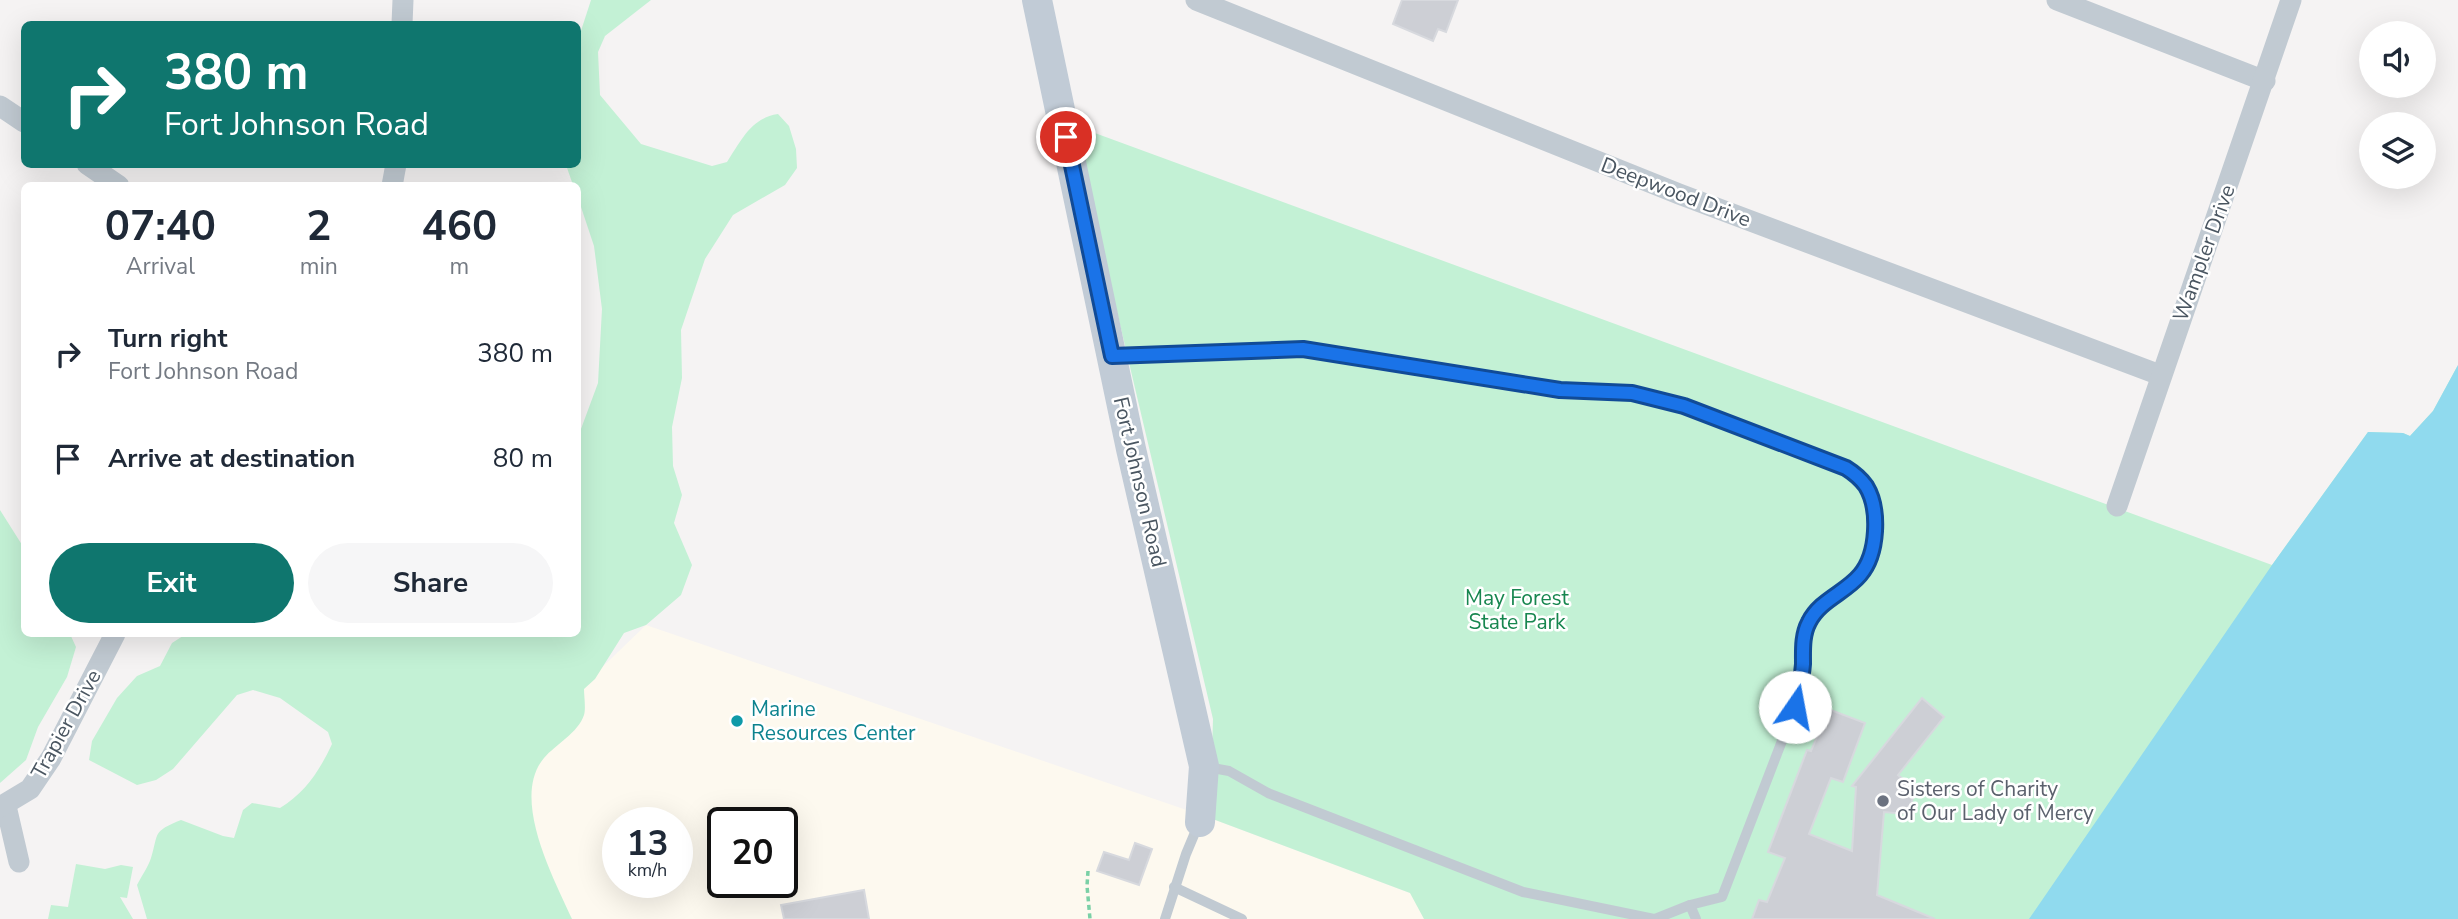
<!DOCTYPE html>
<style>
body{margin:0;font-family:"Nunito Sans",sans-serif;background:#f6f6f7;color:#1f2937;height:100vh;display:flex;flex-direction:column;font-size:26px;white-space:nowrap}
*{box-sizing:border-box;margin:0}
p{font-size:23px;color:#747a83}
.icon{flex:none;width:38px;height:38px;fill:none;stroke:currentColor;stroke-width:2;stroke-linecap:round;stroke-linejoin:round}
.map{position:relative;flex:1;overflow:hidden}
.side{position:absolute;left:21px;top:182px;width:560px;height:455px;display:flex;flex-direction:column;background:#fff;border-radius:10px;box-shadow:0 7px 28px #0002}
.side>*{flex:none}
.guide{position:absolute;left:21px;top:21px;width:560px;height:147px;border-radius:10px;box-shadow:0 7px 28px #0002;background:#0f766e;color:#fff;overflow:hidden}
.tools{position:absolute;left:2359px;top:21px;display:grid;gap:14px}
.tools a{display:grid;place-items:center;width:77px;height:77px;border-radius:50%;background:#fff;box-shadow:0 7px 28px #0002;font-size:35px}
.speed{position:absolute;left:602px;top:807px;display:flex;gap:14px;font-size:35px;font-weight:700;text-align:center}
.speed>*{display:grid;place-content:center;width:91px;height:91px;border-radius:50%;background:#fff;box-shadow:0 7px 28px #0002;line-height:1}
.speed small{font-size:18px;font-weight:400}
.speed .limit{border:4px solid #111;border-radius:10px;background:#fff;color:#111}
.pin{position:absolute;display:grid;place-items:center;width:60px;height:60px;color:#fff;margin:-30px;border:4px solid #fff;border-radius:50%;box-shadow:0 2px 7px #0007}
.me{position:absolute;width:77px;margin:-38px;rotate:12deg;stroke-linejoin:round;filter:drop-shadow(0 0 5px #0008)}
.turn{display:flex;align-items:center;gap:24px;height:147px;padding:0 28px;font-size:32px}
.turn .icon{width:91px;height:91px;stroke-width:2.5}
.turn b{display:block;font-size:49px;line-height:60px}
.eta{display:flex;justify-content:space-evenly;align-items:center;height:119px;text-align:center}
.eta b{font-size:42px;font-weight:700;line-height:49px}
.action{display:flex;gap:14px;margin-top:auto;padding:14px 28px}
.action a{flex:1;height:80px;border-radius:42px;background:#0f766e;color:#fff;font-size:28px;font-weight:700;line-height:80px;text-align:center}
.action a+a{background:#f6f6f7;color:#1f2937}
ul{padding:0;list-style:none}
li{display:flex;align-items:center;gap:21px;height:105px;padding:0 28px}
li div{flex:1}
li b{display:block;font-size:26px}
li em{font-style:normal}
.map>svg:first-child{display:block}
.commercial{fill:#fdf9ef;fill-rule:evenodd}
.green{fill:#c3f1d5}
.water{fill:#90daee}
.building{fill:#cdcfd5;stroke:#d7d9de;stroke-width:2}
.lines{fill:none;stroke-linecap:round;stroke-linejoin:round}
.path{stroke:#7ad0a6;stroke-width:3.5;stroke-dasharray:5 3.5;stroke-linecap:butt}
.lane{stroke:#c1cad2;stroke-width:10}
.street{stroke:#c1cad2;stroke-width:21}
.secondary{stroke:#c1cbd6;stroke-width:30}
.route-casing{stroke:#114b97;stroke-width:18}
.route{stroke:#1a73e8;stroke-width:12}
.culture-dot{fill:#0f9aa8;stroke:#fff;stroke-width:2.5}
.worship-dot{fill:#6b7280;stroke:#fff;stroke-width:2.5}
.labels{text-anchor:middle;stroke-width:5;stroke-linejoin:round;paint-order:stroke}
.street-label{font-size:21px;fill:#4a5661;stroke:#fff}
.park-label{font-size:21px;fill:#17864f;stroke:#fff}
.culture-label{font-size:21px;fill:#0d838f;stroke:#fff;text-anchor:start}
.worship-label{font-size:21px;fill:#5b616d;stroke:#fff;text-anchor:start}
</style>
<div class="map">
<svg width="2458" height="919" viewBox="0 0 2458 919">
<rect width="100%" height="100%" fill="#f5f3f3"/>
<path class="commercial" d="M646,625L1210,818L1479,919H341ZM618,822H677V882H618ZM723,822H782V882H723Z"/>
<g class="green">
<path d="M591,0H651L605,36L598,52L600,95L641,144L712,166L727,162C741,141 751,118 778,114L789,126L796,149L797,168L785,185L733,215L705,259L681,330L682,378L672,427L673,466L682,495L674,523L692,565L681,595L646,625L624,633L595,679L584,689C584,696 586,708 584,715C578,733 556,744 544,758C510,798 554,879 572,919H147L137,885C141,877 148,867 151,858C159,832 152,832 181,820L223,836L234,838L243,810L252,803L280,808C305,793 320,770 332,744L328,732L280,698L253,690L237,695L173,769L156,780L137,785L89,760L92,741L117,698L137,676L160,666L172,643L186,634H578V437L598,383L602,309L594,246L578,198V186L573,185L566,165L578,164V40Z"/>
<polygon points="1073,125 2272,565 2368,432 2403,433 2410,436 2433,411 2458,365 2243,919 1424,919 1410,893 1210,818 1213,719"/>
<polygon points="0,510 24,548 24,634 70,634 76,647 67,677 38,727 26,760 0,783"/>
<polygon points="76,864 105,869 121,865 133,867 127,898 120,897 133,919 48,919 51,905 68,907"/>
</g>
<polygon class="water" points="2458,365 2458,919 2029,919 2272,565 2368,432 2403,433 2410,436 2433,411"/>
<g class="building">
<polygon points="1402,0 1458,0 1446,32 1438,29 1433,41 1393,24"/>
<polygon points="1922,698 1944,717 1898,775 1916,790 1907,814 1884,812 1877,895 1935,919 1752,919 1759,900 1767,902 1785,858 1768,852 1807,750 1811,751 1824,719 1827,720 1831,710 1865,723 1843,782 1831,778 1809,834 1852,851 1856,787 1852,786"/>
<polygon points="1135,843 1152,849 1139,885 1097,871 1104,852 1129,860"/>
<polygon points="864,890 869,919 784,919 781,905"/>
</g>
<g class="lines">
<polyline class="path" points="1088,871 1087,886 1090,919"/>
<g class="lane">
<polyline points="1115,355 1303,349 1560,390 1632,393 1684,406 1846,468 1858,477 1870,495 1875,520 1871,554 1859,577 1813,613 1806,626 1802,646 1800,684 1795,707 1722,897 1690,905 1655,919"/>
<polyline points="1207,767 1229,771 1268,793 1523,892 1654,919"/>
<polyline points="1174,887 1242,919"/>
<polyline points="1690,905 1696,919"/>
<polyline points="1165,919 1186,854 1199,823"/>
</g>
<g class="street">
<polyline points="1196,0 1679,194 2160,375"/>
<polyline points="2057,0 2265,81"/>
<polyline points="402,24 403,0"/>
<polyline points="0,106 24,122"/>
<polyline points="87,164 119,186"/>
<polyline points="392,186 396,164"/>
<polyline points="2117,506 2291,0"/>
<polyline points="6,806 19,862"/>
<polyline points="0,807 30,789 51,758 115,634"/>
</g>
<polyline class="secondary" points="1037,0 1131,449 1204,766 1200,822"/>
</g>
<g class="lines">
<defs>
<path id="route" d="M1066,137L1112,356L1303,349L1560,390L1632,393L1684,406L1846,468C1854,473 1861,479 1866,486C1880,509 1878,554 1860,575C1845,593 1820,600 1809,622C1802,635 1803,650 1803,664C1802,679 1798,693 1795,707"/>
</defs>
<use href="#route" class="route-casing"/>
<use href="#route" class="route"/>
</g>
<circle class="culture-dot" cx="737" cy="721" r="7"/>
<circle class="worship-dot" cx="1883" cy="801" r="7"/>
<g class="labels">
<g class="street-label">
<text transform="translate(1676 192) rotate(21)" y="7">Deepwood Drive</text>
<text transform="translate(2204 253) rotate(-70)" y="7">Wampler Drive</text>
<text transform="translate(1140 482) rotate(77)" y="7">Fort Johnson Road</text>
<text transform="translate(66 724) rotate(-61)" y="7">Trapier Drive</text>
</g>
<g class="park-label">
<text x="1517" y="605">May Forest<tspan x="1517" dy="24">State Park</tspan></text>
</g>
<g class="culture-label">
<text x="751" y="716">Marine<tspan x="751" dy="24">Resources Center</tspan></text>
</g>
<g class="worship-label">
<text x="1897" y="796">Sisters of Charity<tspan x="1897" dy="24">of Our Lady of Mercy</tspan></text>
</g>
</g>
</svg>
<div class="tools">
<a><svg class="icon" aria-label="sound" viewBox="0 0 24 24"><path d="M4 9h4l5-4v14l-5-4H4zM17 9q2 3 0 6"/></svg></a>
<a><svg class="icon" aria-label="layers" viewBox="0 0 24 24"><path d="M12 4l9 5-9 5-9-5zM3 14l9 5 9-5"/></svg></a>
</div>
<div class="speed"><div>13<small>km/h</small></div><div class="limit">20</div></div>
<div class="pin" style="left:1066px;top:137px;background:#d93025"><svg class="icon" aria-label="arrive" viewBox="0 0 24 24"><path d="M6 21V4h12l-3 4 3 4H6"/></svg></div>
<svg class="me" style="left:1795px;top:707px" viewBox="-20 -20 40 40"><circle r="19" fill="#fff"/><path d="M0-13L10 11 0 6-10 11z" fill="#1a73e8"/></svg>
<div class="guide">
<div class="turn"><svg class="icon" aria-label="right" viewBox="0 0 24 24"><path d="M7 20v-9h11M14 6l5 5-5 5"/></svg><div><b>380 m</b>Fort Johnson Road</div></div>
</div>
<section class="side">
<div class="eta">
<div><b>07:40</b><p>Arrival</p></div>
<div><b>2</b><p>min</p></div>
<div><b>460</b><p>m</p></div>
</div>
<ul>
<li><svg class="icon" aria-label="right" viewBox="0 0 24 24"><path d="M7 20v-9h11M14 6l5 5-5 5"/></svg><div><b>Turn right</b><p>Fort Johnson Road</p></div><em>380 m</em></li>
<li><svg class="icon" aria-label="arrive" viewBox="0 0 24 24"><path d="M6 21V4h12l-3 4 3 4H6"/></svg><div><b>Arrive at destination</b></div><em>80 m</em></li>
</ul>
<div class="action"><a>Exit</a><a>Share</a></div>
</section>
</div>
